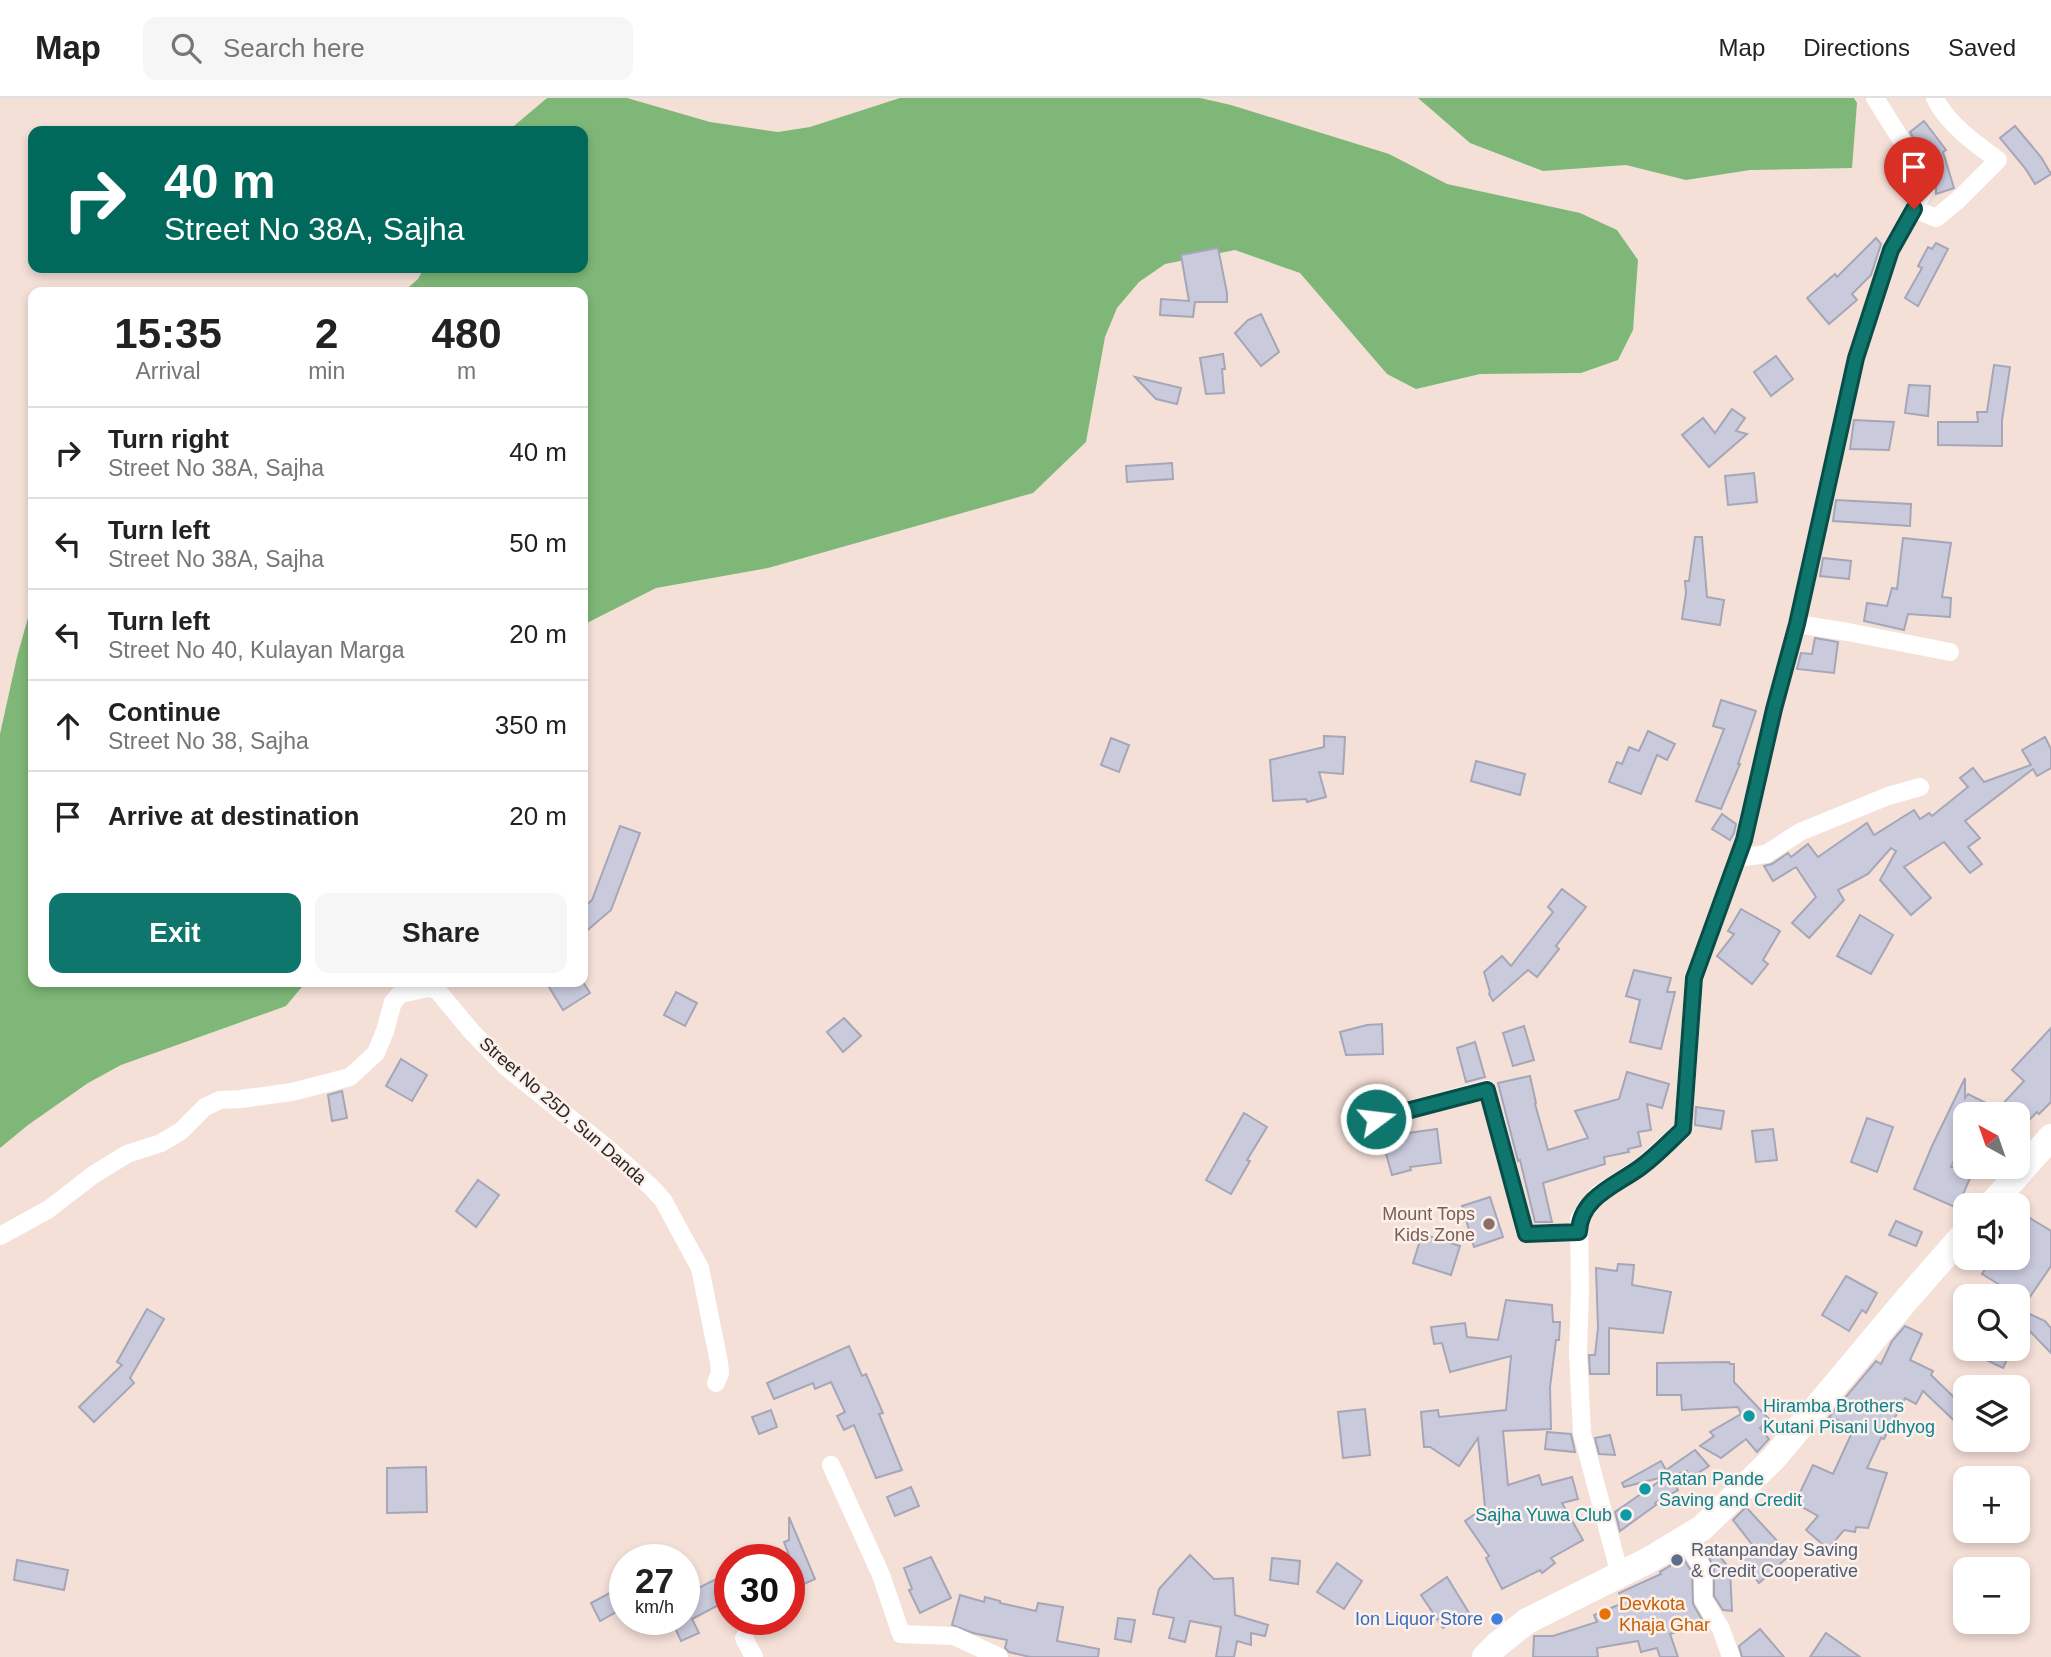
<!DOCTYPE html>
<meta charset="utf-8">
<style>
body{margin:0;font-family:Arial,sans-serif;background:#f6f6f6;color:#222;height:100vh;display:flex;flex-direction:column;font-size:26px;white-space:nowrap}
*{box-sizing:border-box;margin:0}
p{font-size:23px;color:#767676}
.icon{flex:none;width:38px;height:38px;fill:none;stroke:currentColor;stroke-width:2;stroke-linecap:round;stroke-linejoin:round}
.map{position:relative;flex:1;overflow:hidden}
.details{position:absolute;left:28px;top:189px;width:560px;height:700px;display:flex;flex-direction:column;background:#fff;border-radius:14px;box-shadow:0 4px 10px #0003}
.details>*{flex:none}
.hud{position:absolute;left:28px;top:28px;width:560px;height:147px;border-radius:14px;box-shadow:0 4px 10px #0003;background:#00695c;color:#fff;overflow:hidden}
.needle{width:46px;rotate:320deg}
.tools{position:absolute;left:1953px;top:1004px;display:grid;gap:14px}
.tools a{display:grid;place-items:center;width:77px;height:77px;border-radius:14px;background:#fff;box-shadow:0 4px 10px #0003;font-size:35px}
.speed{position:absolute;left:609px;top:1446px;display:flex;gap:14px;font-size:35px;font-weight:700;text-align:center}
.speed>*{display:grid;place-content:center;width:91px;height:91px;border-radius:50%;background:#fff;box-shadow:0 4px 10px #0003;line-height:1}
.speed small{font-size:18px;font-weight:400}
.speed .limit{border:10px solid #d22;background:#fff;color:#111}
.pin{position:absolute;display:grid;place-items:center;width:60px;height:60px;color:#fff;margin:-72px -30px;border-radius:50% 50% 50% 0;rotate:-45deg;box-shadow:0 0 7px #0007}
.pin .icon{rotate:45deg}
.me{position:absolute;width:77px;margin:-38px;rotate:75deg;stroke-linejoin:round;filter:drop-shadow(0 0 5px #0008)}
.turn{display:flex;align-items:center;gap:24px;height:147px;padding:0 21px;font-size:32px}
.turn .icon{width:91px;height:91px;stroke-width:2.5}
.turn b{display:block;font-size:49px;line-height:60px}
.eta{display:flex;justify-content:space-evenly;align-items:center;height:119px;text-align:center}
.eta b{font-size:42px;font-weight:800;line-height:49px}
.primary-button{display:flex;gap:14px;margin-top:auto;padding:14px 21px}
.primary-button a{flex:1;height:80px;border-radius:14px;background:#0f766e;color:#fff;font-size:28px;font-weight:800;line-height:80px;text-align:center}
.primary-button a+a{background:#f6f6f6;color:#222}
ul{padding:0;list-style:none}
li{display:flex;align-items:center;gap:21px;height:91px;padding:0 21px;border-top:2px solid #e0e0e0}
li div{flex:1}
li b{display:block;font-size:26px}
li em{font-style:normal}
header{display:flex;align-items:center;gap:42px;box-sizing:border-box;height:98px;padding:0 35px;background:#fff;border-bottom:2px solid #e0e0e0}
header strong{font-size:33px}
nav{display:flex;gap:38px;margin-inline-start:auto;font-size:24px}
.search{width:490px;height:63px;background:#f6f6f6;display:flex;align-items:center;gap:18px;box-sizing:border-box;padding:0 24px;border-radius:14px;color:#767676;font-size:26px}
.map>svg:first-child{display:block}
.forest{fill:#7eb777}
.building{fill:#c9cadc;stroke:#a5a6b7;stroke-width:2}
.lines{fill:none;stroke-linecap:round;stroke-linejoin:round}
.street{stroke:#fff;stroke-width:18}
.primary{stroke:#fff;stroke-width:26}
.route-casing{stroke:#0a4d48;stroke-width:18}
.route{stroke:#0f766e;stroke-width:12}
.education-dot{fill:#8d6e63;stroke:#fcf0eb;stroke-width:2.5}
.culture-dot{fill:#0f9aa8;stroke:#fcf0eb;stroke-width:2.5}
.service-dot{fill:#5c6f8a;stroke:#fcf0eb;stroke-width:2.5}
.food-dot{fill:#e8710a;stroke:#fcf0eb;stroke-width:2.5}
.shop-dot{fill:#3f7fe0;stroke:#fcf0eb;stroke-width:2.5}
.labels{text-anchor:middle;stroke-width:5;stroke-linejoin:round;paint-order:stroke}
.street-label{font-size:18px;fill:#2d2522;stroke:#fcf0eb}
.education-label{font-size:18px;fill:#785e54;stroke:#fcf0eb;text-anchor:end}
.culture-label{font-size:18px;fill:#0d838f;stroke:#fcf0eb;text-anchor:start}
.service-label{font-size:18px;fill:#4e5e75;stroke:#fcf0eb;text-anchor:start}
.food-label{font-size:18px;fill:#c56008;stroke:#fcf0eb;text-anchor:start}
.shop-label{font-size:18px;fill:#366cbe;stroke:#fcf0eb;text-anchor:end}
</style>
<header>
<strong>Map</strong>
<div class="search"><svg class="icon" aria-label="search" viewBox="0 0 24 24"><circle cx="10" cy="10" r="6"/><path d="M15 15l6 6"/></svg>Search here</div>
<nav><a>Map</a><a>Directions</a><a>Saved</a></nav>
</header>
<div class="map">
<svg width="2051" height="1559" viewBox="0 0 2051 1559">
<rect width="100%" height="100%" fill="#f5e0d8"/>
<g class="forest">
<polygon points="547,0 627,0 710,24 778,34 810,29 900,0 1200,0 1231,7 1389,56 1447,86 1580,115 1617,132 1638,162 1633,232 1618,262 1581,275 1480,276 1416,291 1387,276 1300,175 1235,152 1165,166 1139,184 1117,210 1105,239 1086,344 1033,395 768,470 656,490 583,527 583,194 403,194 418,181 424,170 583,170 583,33 508,33"/>
<polygon points="1418,0 1854,0 1857,5 1852,70 1750,72 1686,82 1626,67 1543,73 1470,45"/>
<polygon points="33,502 33,884 306,884 286,908 121,967 88,985 28,1027 0,1050 0,636 17,559"/>
</g>
<g class="building">
<polygon points="1924,23 1946,52 1943,54 1954,90 1936,96 1936,84 1910,34"/>
<polygon points="2015,28 2041,59 2051,76 2035,86 2025,70 2000,40"/>
<polygon points="1876,140 1881,146 1871,177 1852,196 1857,202 1829,226 1807,200 1835,176 1837,179"/>
<polygon points="1936,145 1948,151 1918,208 1905,200 1922,170 1918,168 1928,149 1932,151"/>
<polygon points="1218,150 1227,195 1227,204 1195,204 1193,219 1160,217 1161,201 1189,203 1181,157"/>
<polygon points="1261,216 1279,254 1261,268 1235,235 1248,222"/>
<polygon points="1223,256 1225,271 1222,271 1224,295 1206,296 1200,260"/>
<polygon points="1776,258 1793,281 1771,298 1754,274"/>
<polygon points="1994,267 2010,269 2002,322 2002,348 1938,347 1938,324 1978,324 1977,314 1987,314"/>
<polygon points="1135,279 1181,290 1177,306 1156,301"/>
<polygon points="1909,287 1930,288 1928,318 1905,315"/>
<polygon points="1732,311 1745,320 1736,333 1747,336 1709,369 1682,337 1703,320 1715,335"/>
<polygon points="1854,322 1894,324 1889,352 1850,351"/>
<polygon points="1172,365 1173,381 1127,384 1126,368"/>
<polygon points="1754,375 1757,404 1728,407 1725,378"/>
<polygon points="1836,402 1911,406 1910,428 1833,423"/>
<polygon points="1695,439 1702,439 1707,499 1724,502 1720,527 1682,521 1686,495 1685,483 1689,483"/>
<polygon points="1903,440 1951,445 1942,499 1951,500 1950,519 1908,516 1904,532 1864,523 1867,505 1887,508 1892,490 1897,491"/>
<polygon points="1823,460 1851,463 1849,481 1820,478"/>
<polygon points="1815,540 1838,544 1834,575 1797,571 1801,555 1812,556"/>
<polygon points="1721,602 1756,613 1738,666 1740,666 1721,711 1696,703 1724,631 1713,628"/>
<polygon points="1648,633 1675,646 1667,662 1657,657 1641,696 1609,684 1617,664 1622,666 1629,649 1639,653"/>
<polygon points="1324,638 1345,639 1343,676 1319,674 1326,699 1307,704 1306,701 1273,703 1270,662 1324,649"/>
<polygon points="2045,639 2051,651 2051,670 2037,678 2033,671 1965,723 1980,740 1968,749 1982,766 1970,775 1944,744 1904,769 1931,800 1911,817 1880,782 1896,753 1891,750 1868,776 1838,792 1844,802 1809,840 1792,825 1816,799 1796,769 1773,783 1764,768 1772,766 1788,755 1791,759 1808,746 1818,759 1867,725 1874,737 1914,712 1920,721 1929,715 1932,718 1968,689 1960,680 1973,670 1984,684 2031,667 2022,652"/>
<polygon points="1111,640 1129,647 1119,674 1101,667"/>
<polygon points="1476,663 1525,676 1520,697 1471,683"/>
<polygon points="1722,716 1736,726 1734,735 1730,742 1712,731"/>
<polygon points="620,728 640,735 611,812 583,836 583,810 592,802"/>
<polygon points="1562,791 1586,809 1556,848 1559,851 1537,879 1528,872 1493,903 1489,896 1490,894 1484,874 1502,858 1511,868 1553,814 1548,809"/>
<polygon points="1741,811 1780,833 1763,862 1768,866 1752,886 1717,858 1734,836 1728,833"/>
<polygon points="1860,817 1893,837 1871,876 1837,858"/>
<polygon points="1634,872 1671,880 1667,894 1675,894 1661,951 1630,944 1640,902 1626,898"/>
<polygon points="546,884 583,884 590,895 563,912"/>
<polygon points="676,894 697,905 685,928 664,917"/>
<polygon points="844,920 861,938 843,954 827,934"/>
<polygon points="1382,926 1383,956 1346,957 1340,934 1367,927"/>
<polygon points="1524,928 1534,962 1513,968 1503,935"/>
<polygon points="2051,930 2051,1004 2039,1016 2037,1014 2018,1034 2018,1017 1965,1017 1965,1038 1951,1069 1975,1069 1957,1110 1914,1091 1932,1048 1965,980 1965,1000 1968,996 1998,1011 2024,983 2012,972"/>
<polygon points="1475,944 1485,979 1466,984 1457,950"/>
<polygon points="401,961 427,977 412,1003 386,988"/>
<polygon points="1627,974 1669,986 1662,1010 1647,1006 1651,1032 1638,1034 1641,1048 1628,1051 1629,1054 1604,1059 1605,1066 1543,1085 1552,1124 1535,1124 1520,1062 1518,1063 1498,985 1530,978 1536,1005 1535,1006 1548,1052 1588,1040 1575,1013 1619,1001"/>
<polygon points="342,993 347,1020 332,1023 328,997"/>
<polygon points="1696,1009 1724,1013 1721,1031 1695,1027"/>
<polygon points="1244,1015 1267,1029 1247,1062 1250,1063 1231,1096 1206,1082"/>
<polygon points="1867,1020 1893,1029 1877,1074 1851,1064"/>
<polygon points="1437,1031 1441,1065 1410,1069 1411,1072 1392,1077 1381,1038 1400,1033 1401,1036"/>
<polygon points="1773,1031 1777,1062 1756,1064 1752,1033"/>
<polygon points="478,1082 499,1097 476,1129 456,1113"/>
<polygon points="1490,1099 1503,1139 1474,1149 1462,1108"/>
<polygon points="2025,1117 2051,1133 2051,1168 2021,1212 2045,1223 2051,1230 2051,1255 2018,1221 2018,1198 1982,1176 1992,1160 2018,1160 2018,1129"/>
<polygon points="1896,1123 1922,1134 1916,1148 1889,1137"/>
<polygon points="1422,1136 1460,1148 1451,1177 1413,1165"/>
<polygon points="1618,1166 1634,1167 1632,1187 1671,1194 1663,1235 1609,1230 1609,1276 1590,1276 1589,1257 1595,1257 1598,1230 1596,1170 1617,1173"/>
<polygon points="1846,1178 1877,1195 1866,1215 1862,1212 1849,1233 1822,1217"/>
<polygon points="1506,1202 1552,1207 1553,1224 1560,1224 1559,1242 1556,1242 1550,1289 1551,1331 1503,1333 1508,1387 1539,1377 1542,1387 1572,1379 1578,1401 1562,1405 1583,1442 1551,1460 1555,1465 1542,1475 1540,1472 1502,1491 1486,1460 1489,1458 1465,1423 1485,1409 1478,1340 1459,1368 1430,1349 1424,1349 1421,1314 1438,1312 1439,1319 1506,1312 1511,1258 1450,1274 1442,1245 1434,1246 1431,1229 1465,1225 1467,1239 1498,1242"/>
<polygon points="147,1211 164,1221 130,1280 134,1285 94,1324 79,1309 122,1267 117,1264"/>
<polygon points="1905,1228 1922,1236 1910,1262 1933,1273 1931,1277 1965,1310 1965,1333 1923,1293 1916,1306 1905,1300 1884,1341 1881,1340 1867,1370 1887,1375 1868,1430 1856,1429 1855,1434 1844,1432 1828,1451 1806,1432 1818,1418 1795,1405 1813,1367 1833,1376 1855,1328 1829,1319 1876,1263 1881,1266 1892,1243"/>
<polygon points="849,1248 862,1278 866,1276 883,1315 879,1316 902,1372 876,1380 854,1327 844,1332 837,1318 845,1314 831,1284 815,1291 813,1285 774,1301 767,1285"/>
<polygon points="1963,1251 2012,1251 2003,1270"/>
<polygon points="1729,1264 1730,1266 1734,1266 1734,1284 1769,1321 1760,1330 1769,1341 1757,1354 1746,1341 1721,1360 1700,1348 1714,1338 1710,1334 1741,1316 1738,1309 1682,1312 1681,1297 1657,1297 1657,1265"/>
<polygon points="1365,1311 1370,1357 1343,1360 1338,1314"/>
<polygon points="771,1312 777,1329 759,1336 752,1319"/>
<polygon points="1547,1334 1571,1336 1575,1354 1545,1351"/>
<polygon points="1610,1337 1615,1357 1599,1356 1595,1340"/>
<polygon points="1695,1352 1709,1368 1690,1380 1687,1373 1670,1378 1678,1392 1655,1405 1656,1407 1620,1433 1615,1414 1667,1378 1624,1389 1622,1385 1661,1363 1666,1372"/>
<polygon points="426,1369 427,1414 387,1415 387,1370"/>
<polygon points="911,1389 919,1408 895,1418 887,1399"/>
<polygon points="1746,1409 1790,1457 1759,1485 1739,1460 1754,1449 1733,1422"/>
<polygon points="789,1419 815,1481 802,1487 798,1479 789,1483 789,1457 784,1444 789,1442"/>
<polygon points="1712,1449 1730,1471 1732,1513 1723,1512 1714,1498 1714,1470 1706,1454"/>
<polygon points="1190,1457 1214,1481 1233,1480 1235,1517 1268,1527 1265,1538 1251,1535 1251,1547 1237,1543 1234,1559 1216,1559 1221,1529 1190,1523 1185,1544 1169,1540 1174,1520 1153,1516 1159,1491"/>
<polygon points="931,1459 951,1500 920,1515 909,1492 912,1491 904,1470"/>
<polygon points="1272,1460 1300,1463 1298,1486 1270,1482"/>
<polygon points="1683,1460 1692,1474 1693,1506 1704,1525 1670,1536 1678,1559 1660,1559 1657,1550 1641,1554 1638,1543 1597,1550 1598,1559 1533,1559 1534,1538 1553,1538 1597,1524 1594,1517 1623,1505 1619,1495 1661,1476 1660,1474"/>
<polygon points="17,1462 68,1472 64,1492 14,1482"/>
<polygon points="1337,1465 1362,1483 1344,1511 1317,1494"/>
<polygon points="720,1479 730,1501 692,1521 699,1535 681,1543 671,1521 684,1521 684,1497"/>
<polygon points="1447,1479 1469,1515 1443,1530 1421,1497"/>
<polygon points="625,1487 625,1509 600,1523 591,1505"/>
<polygon points="960,1497 984,1504 985,1499 1000,1503 1000,1505 1036,1513 1038,1505 1063,1509 1057,1543 1099,1551 1098,1559 1030,1559 1009,1554 1005,1550 1007,1542 973,1535 952,1527"/>
<polygon points="1118,1520 1135,1522 1131,1544 1115,1541"/>
<polygon points="1760,1531 1784,1559 1742,1559 1739,1548"/>
<polygon points="1826,1535 1860,1559 1810,1559"/>
</g>
<g class="lines">
<g class="street">
<path d="M1914,111L1936,120L1958,102L1998,62C1977,47 1946,25 1935,0"/>
<polyline points="1797,526 1848,534 1950,554"/>
<polyline points="1738,760 1766,756 1800,734 1888,698 1920,689"/>
<polyline points="1376,1021 1487,991 1526,1136 1579,1134"/>
<polyline points="0,1138 49,1111 93,1077 127,1056 161,1045 181,1033 205,1009 220,1002 241,1001 292,994 350,979 376,955 385,933 393,904 400,896 429,890 437,892 472,934 505,968 606,1049 651,1089 663,1102 700,1170 719,1264 720,1275 716,1285"/>
<polyline points="831,1367 881,1477 901,1536 954,1538 999,1559"/>
<polyline points="1685,1441 1703,1471 1703,1501 1721,1531 1731,1559"/>
<polyline points="1620,1477 1582,1335 1578,1255 1580,1192 1579,1121 1598,1096 1642,1068 1683,1031 1694,880 1744,742 1774,611 1797,526 1856,260 1891,151 1926,89 1907,51 1875,0"/>
<polyline points="744,1540 754,1559"/>
</g>
<g class="primary">
<polyline points="1990,1108 2051,1039"/>
<polyline points="1485,1559 1497,1547 1527,1523 1649,1462 1702,1430 1774,1360 1908,1200 1965,1135"/>
</g>
</g>
<g class="lines">
<defs>
<path id="route" d="M1376,1021L1487,992L1526,1136L1579,1134C1580,1099 1617,1087 1641,1069C1656,1058 1669,1044 1683,1031L1694,880L1744,742L1774,611L1797,526L1856,260L1891,152L1914,111"/>
</defs>
<use href="#route" class="route-casing"/>
<use href="#route" class="route"/>
</g>
<circle class="education-dot" cx="1489" cy="1126" r="7"/>
<g class="culture-dot">
<circle cx="1749" cy="1318" r="7"/>
<circle cx="1645" cy="1391" r="7"/>
<circle cx="1626" cy="1417" r="7"/>
</g>
<circle class="service-dot" cx="1677" cy="1462" r="7"/>
<circle class="food-dot" cx="1605" cy="1516" r="7"/>
<circle class="shop-dot" cx="1497" cy="1521" r="7"/>
<g class="labels">
<g class="street-label">
<text transform="translate(563 1013) rotate(41)" y="6">Street No 25D, Sun Danda</text>
</g>
<g class="education-label">
<text x="1475" y="1122">Mount Tops<tspan x="1475" dy="21">Kids Zone</tspan></text>
</g>
<g class="culture-label">
<text x="1763" y="1314">Hiramba Brothers<tspan x="1763" dy="21">Kutani Pisani Udhyog</tspan></text>
<text x="1659" y="1387">Ratan Pande<tspan x="1659" dy="21">Saving and Credit</tspan></text>
<text x="1612" y="1423" text-anchor="end">Sajha Yuwa Club</text>
</g>
<g class="service-label">
<text x="1691" y="1458">Ratanpanday Saving<tspan x="1691" dy="21">&amp; Credit Cooperative</tspan></text>
</g>
<g class="food-label">
<text x="1619" y="1512">Devkota<tspan x="1619" dy="21">Khaja Ghar</tspan></text>
</g>
<g class="shop-label">
<text x="1483" y="1527">Ion Liquor Store</text>
</g>
</g>
</svg>
<div class="tools">
<a><svg class="needle" viewBox="-14 -14 28 28"><path d="M0-13l5 13h-10z" fill="#e53935"/><path d="M0 13l5-13h-10z" fill="#767676"/></svg></a>
<a><svg class="icon" aria-label="sound" viewBox="0 0 24 24"><path d="M4 9h4l5-4v14l-5-4H4zM17 9q2 3 0 6"/></svg></a>
<a><svg class="icon" aria-label="search" viewBox="0 0 24 24"><circle cx="10" cy="10" r="6"/><path d="M15 15l6 6"/></svg></a>
<a><svg class="icon" aria-label="layers" viewBox="0 0 24 24"><path d="M12 4l9 5-9 5-9-5zM3 14l9 5 9-5"/></svg></a>
<a>+</a>
<a>−</a>
</div>
<div class="speed"><div>27<small>km/h</small></div><div class="limit">30</div></div>
<div class="pin" style="left:1914px;top:111px;background:#d93025"><svg class="icon" aria-label="arrive" viewBox="0 0 24 24"><path d="M6 21V4h12l-3 4 3 4H6"/></svg></div>
<svg class="me" style="left:1376px;top:1021px" viewBox="-20 -20 40 40"><circle r="17" fill="#0f766e" stroke="#fff" stroke-width="3"/><path d="M0-11L8 9 0 5-8 9z" fill="#fff"/></svg>
<div class="hud">
<div class="turn"><svg class="icon" aria-label="right" viewBox="0 0 24 24"><path d="M7 20v-9h11M14 6l5 5-5 5"/></svg><div><b>40 m</b>Street No 38A, Sajha</div></div>
</div>
<section class="details">
<div class="eta">
<div><b>15:35</b><p>Arrival</p></div>
<div><b>2</b><p>min</p></div>
<div><b>480</b><p>m</p></div>
</div>
<ul>
<li><svg class="icon" aria-label="right" viewBox="0 0 24 24"><path d="M7 20v-9h11M14 6l5 5-5 5"/></svg><div><b>Turn right</b><p>Street No 38A, Sajha</p></div><em>40 m</em></li>
<li><svg class="icon" aria-label="left" viewBox="0 0 24 24"><path d="M17 20v-9H6M10 6l-5 5 5 5"/></svg><div><b>Turn left</b><p>Street No 38A, Sajha</p></div><em>50 m</em></li>
<li><svg class="icon" aria-label="left" viewBox="0 0 24 24"><path d="M17 20v-9H6M10 6l-5 5 5 5"/></svg><div><b>Turn left</b><p>Street No 40, Kulayan Marga</p></div><em>20 m</em></li>
<li><svg class="icon" aria-label="ahead" viewBox="0 0 24 24"><path d="M12 20V5M6 11l6-6 6 6"/></svg><div><b>Continue</b><p>Street No 38, Sajha</p></div><em>350 m</em></li>
<li><svg class="icon" aria-label="arrive" viewBox="0 0 24 24"><path d="M6 21V4h12l-3 4 3 4H6"/></svg><div><b>Arrive at destination</b></div><em>20 m</em></li>
</ul>
<div class="primary-button"><a>Exit</a><a>Share</a></div>
</section>
</div>
